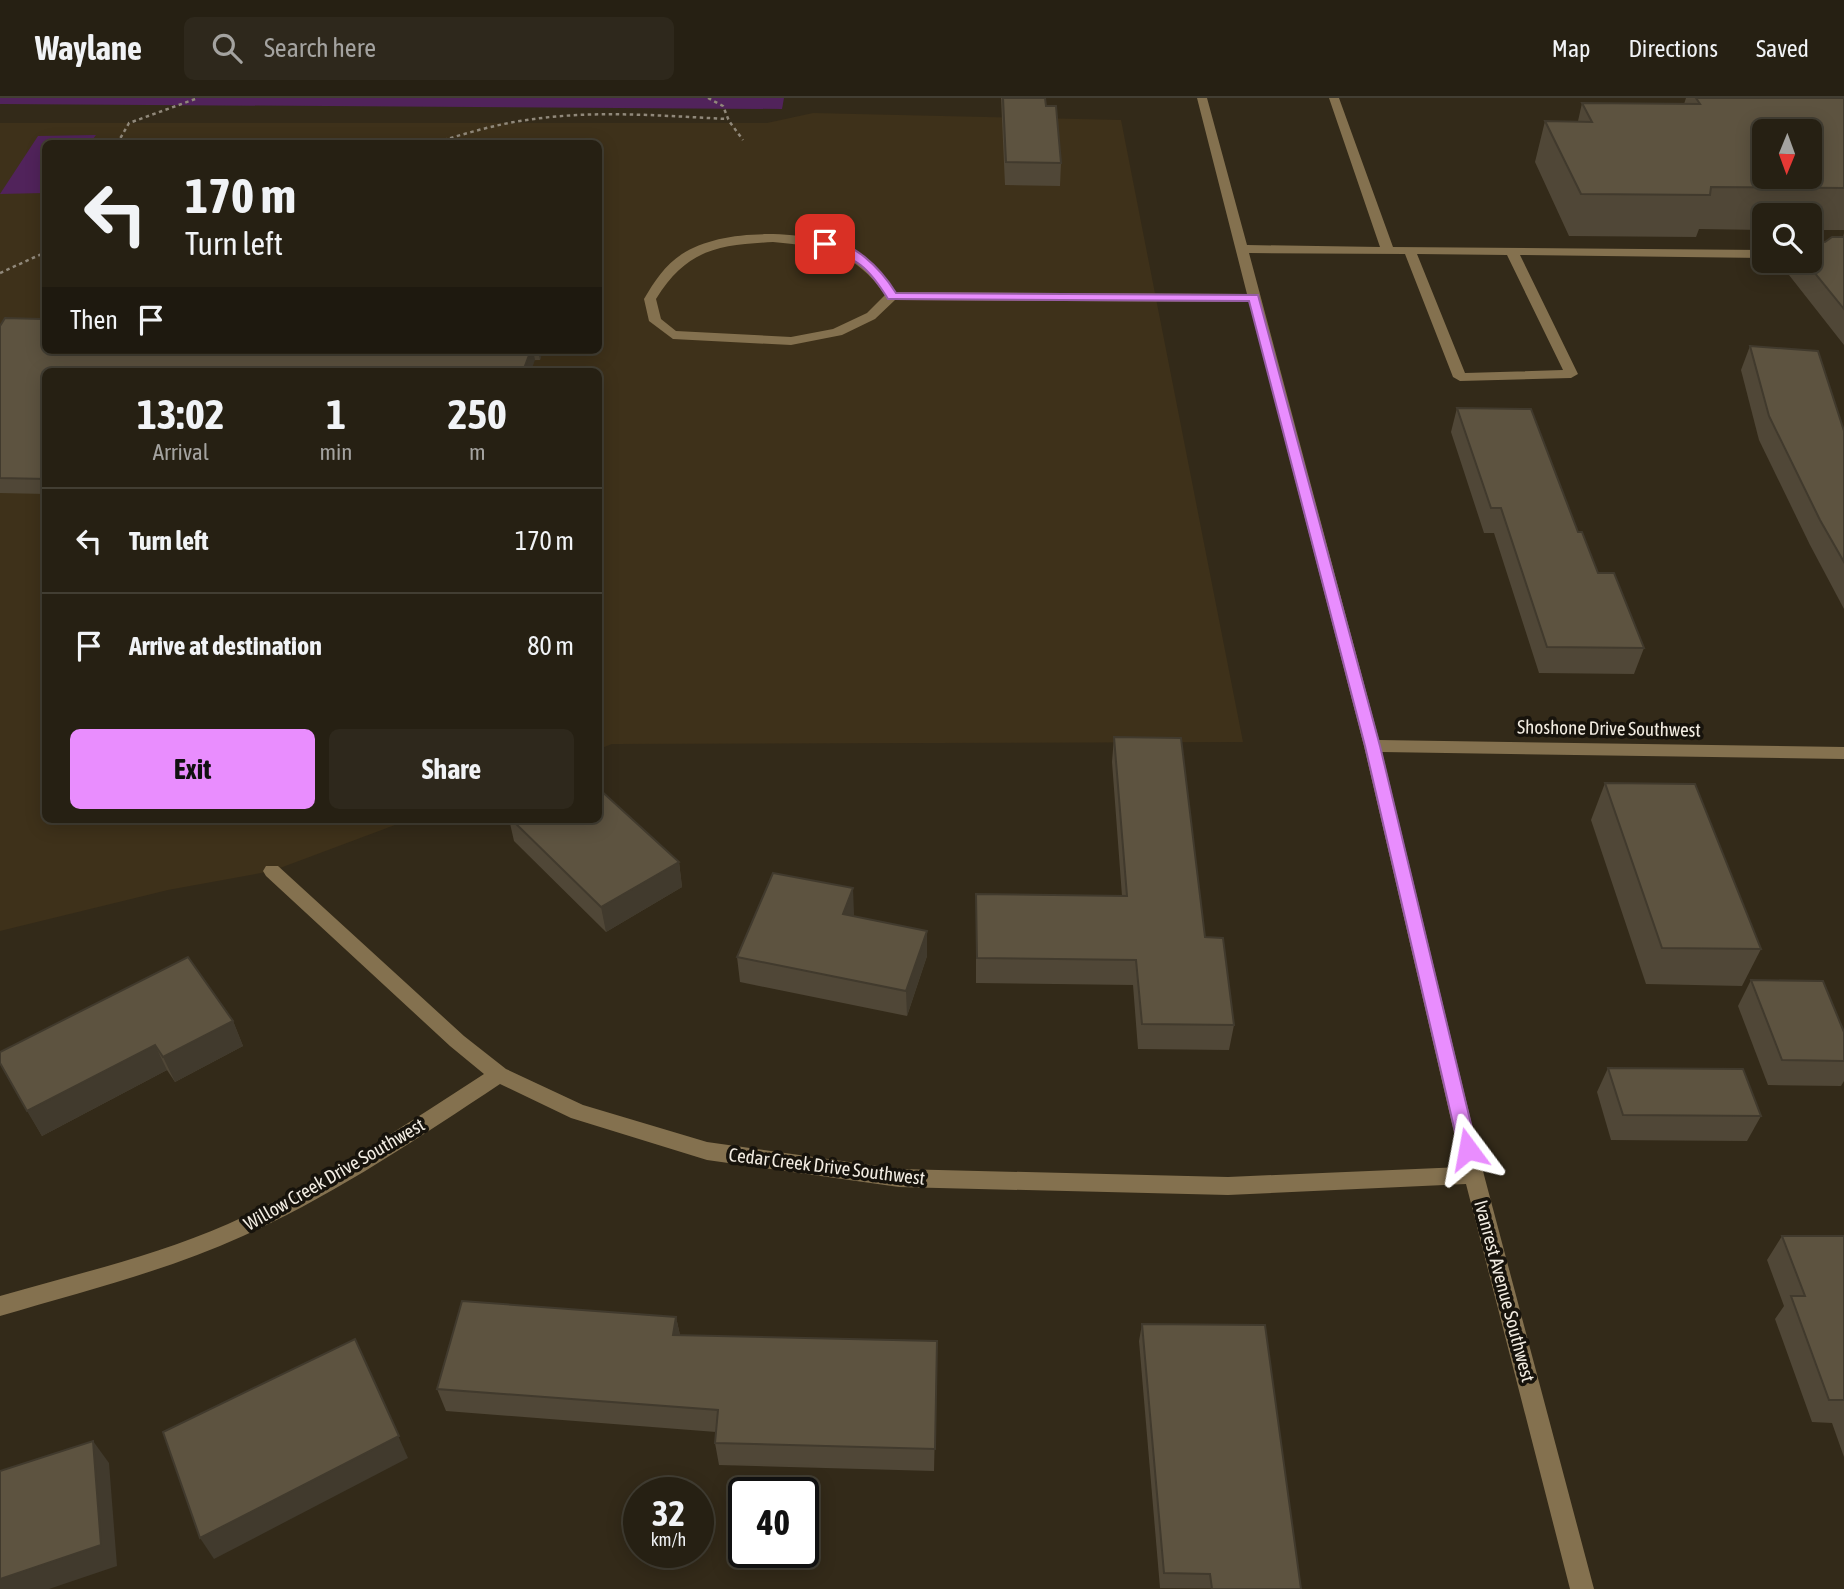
<!DOCTYPE html>
<style>
body{margin:0;font-family:"Asap Condensed",sans-serif;background:#2e281c;color:#f1f3f6;height:100vh;display:flex;flex-direction:column;font-size:26px;white-space:nowrap}
*{box-sizing:border-box;margin:0}
p{font-size:23px;color:#a4a3a0}
.icon{flex:none;width:38px;height:38px;fill:none;stroke:currentColor;stroke-width:2;stroke-linecap:round;stroke-linejoin:round}
.map{position:relative;flex:1;overflow:hidden}
.sheet{position:absolute;left:42px;top:270px;width:560px;height:455px;display:flex;flex-direction:column;background:#262013;border-radius:10px;box-shadow:0 4px 18px #0003,0 0 0 2px #423e33}
.sheet>*{flex:none}
.top-card{position:absolute;left:42px;top:42px;width:560px;height:214px;border-radius:10px;box-shadow:0 4px 18px #0003,0 0 0 2px #423e33;background:#262013;color:#f1f3f6;overflow:hidden}
.needle{width:46px;rotate:181deg}
.controls{position:absolute;left:1752px;top:21px;display:grid;gap:14px}
.controls a{display:grid;place-items:center;width:70px;height:70px;border-radius:10px;background:#262013;box-shadow:0 4px 18px #0003,0 0 0 2px #423e33;font-size:35px}
.speed{position:absolute;left:623px;top:1379px;display:flex;gap:14px;font-size:35px;font-weight:700;text-align:center}
.speed>*{display:grid;place-content:center;width:91px;height:91px;border-radius:50%;background:#262013;box-shadow:0 4px 18px #0003,0 0 0 2px #423e33;line-height:1}
.speed small{font-size:18px;font-weight:400}
.speed .limit{border:4px solid #111;border-radius:10px;background:#fff;color:#111}
.pin{position:absolute;display:grid;place-items:center;width:60px;height:60px;color:#fff;margin:-30px;border-radius:14px;box-shadow:0 4px 10px #0006}
.me{position:absolute;width:77px;margin:-38px;rotate:347deg;stroke-linejoin:round;filter:drop-shadow(0 0 5px #0008)}
.turn{display:flex;align-items:center;gap:24px;height:147px;padding:0 28px;font-size:32px}
.turn .icon{width:91px;height:91px;stroke-width:2.5}
.turn b{display:block;font-size:49px;line-height:60px}
.then{display:flex;align-items:center;height:66px;padding:0 28px;background:#0003;gap:14px;font-size:26px}
.eta{display:flex;justify-content:space-evenly;align-items:center;height:119px;text-align:center}
.eta b{font-size:42px;font-weight:700;line-height:49px}
.primary-button{display:flex;gap:14px;margin-top:auto;padding:14px 28px}
.primary-button a{flex:1;height:80px;border-radius:10px;background:#e98dfe;color:#111;font-size:28px;font-weight:700;line-height:80px;text-align:center}
.primary-button a+a{background:#2e281c;color:#f1f3f6}
ul{padding:0;list-style:none}
li{display:flex;align-items:center;gap:21px;height:105px;padding:0 28px;border-top:2px solid #423e33}
li div{flex:1}
li b{display:block;font-size:26px}
li em{font-style:normal}
header{display:flex;align-items:center;gap:42px;box-sizing:border-box;height:98px;padding:0 35px;background:#262013;border-bottom:2px solid #423e33}
header strong{font-size:33px}
nav{display:flex;gap:38px;margin-inline-start:auto;font-size:24px}
.search{width:490px;height:63px;background:#2e281c;display:flex;align-items:center;gap:18px;box-sizing:border-box;padding:0 24px;border-radius:10px;color:#a4a3a0;font-size:26px}
.map>svg:first-child{display:block}
.built{fill:#3e311a;fill-rule:evenodd}
.green{fill:#51235b}
.lines{fill:none;stroke-linecap:round;stroke-linejoin:round}
.path{stroke:#90887a;stroke-width:2.5;stroke-dasharray:3.5 3.5;stroke-linecap:butt}
.minor{fill:#84714f;fill-rule:evenodd}
.wall{fill:#504737}
.shaded-wall{fill:#413a2d}
.building{fill:#5d5340;stroke:#413a2d;stroke-width:2;fill-rule:evenodd}
.route{fill:#e98dfe;stroke:#975ca5;stroke-width:2}
.labels{text-anchor:middle;stroke-width:7;stroke-linejoin:round;paint-order:stroke}
.street-label{font-size:19px;fill:#f2ece2;stroke:#17130c}
</style>
<header>
<strong>Waylane</strong>
<div class="search"><svg class="icon" aria-label="search" viewBox="0 0 24 24"><circle cx="10" cy="10" r="6"/><path d="M15 15l6 6"/></svg>Search here</div>
<nav><a>Map</a><a>Directions</a><a>Saved</a></nav>
</header>
<div class="map">
<svg width="1844" height="1491" viewBox="0 0 1844 1491">
<rect width="100%" height="100%" fill="#332a19"/>
<path class="built" d="M813,15L1121,22L1243,644L612,646L599,651L598,273H46V721H411L272,773L168,792L0,833V25H767ZM46,46H598V252H46Z"/>
<g class="green">
<polygon points="0,0 784,0 782,11 0,6"/>
<polygon points="96,37 90,45 46,46 45,95 0,96 38,38"/>
</g>
<g class="lines">
<g class="path">
<polyline points="708,0 723,8 729,23 743,42"/>
<polyline points="117,46 129,25 198,0"/>
<path d="M430,46C464,36 499,25 534,21C598,12 664,18 728,21"/>
<polyline points="0,175 46,154"/>
</g>
<path class="minor" d="M1197,0H1207L1247,147L1380,149L1329,0H1339L1393,149L1764,152V160L1520,157L1578,276L1571,280L1460,283L1453,279L1405,156L1249,155L1379,642L1844,649V661L1382,654L1484,1077L1594,1491H1570L1466,1086L1228,1097L899,1089L707,1062L571,1020L500,986C417,1041 334,1097 243,1138C166,1173 81,1194 0,1218V1198C76,1176 155,1158 228,1126C318,1085 401,1030 484,976L450,948L266,778L263,773L266,768H278L464,938L506,971L583,1007L707,1044L899,1071L1228,1079L1462,1069L1364,648L1249,204L895,202L875,221L842,237L791,247L673,241L649,223L644,201C654,184 665,167 682,156C724,128 815,131 859,156C875,165 885,179 896,194L1247,196ZM773,144C823,149 855,153 885,197L867,215L833,231L791,239L676,233L661,221L656,201C687,151 718,147 773,144ZM1417,156L1507,157L1563,272L1465,275Z"/>
</g>
<g class="wall">
<polygon points="1001,0 1045,0 1046,8 1061,65 1060,88 1005,87"/>
<polygon points="1686,0 1844,0 1844,132 1810,132 1810,117 1764,117 1764,132 1699,131 1696,139 1569,138 1535,64 1545,23 1578,23 1582,5 1684,6"/>
<polygon points="1844,135 1844,247 1778,163 1810,163 1825,144 1843,139"/>
<polygon points="42,221 46,252 543,252 540,262 46,273 46,396 0,395 0,228"/>
<polygon points="1750,248 1842,330 1844,333 1844,511 1810,447 1759,342 1741,272"/>
<polygon points="1457,310 1578,434 1598,475 1644,550 1634,576 1539,575 1494,435 1484,435 1451,334"/>
<polygon points="1114,639 1205,839 1234,927 1229,952 1138,951 1133,887 976,885 976,796 1122,798 1112,664"/>
<polygon points="1605,685 1761,851 1742,888 1646,886 1591,722"/>
<polygon points="509,721 598,721 679,764 682,789 606,834 514,743"/>
<polygon points="854,816 853,818 927,833 927,858 907,918 740,884 737,859"/>
<polygon points="1751,882 1844,934 1844,983 1841,988 1768,987 1738,908"/>
<polygon points="233,923 243,948 175,984 167,972 42,1038 0,965"/>
<polygon points="1608,970 1761,1018 1747,1043 1611,1042 1597,994"/>
<polygon points="1782,1138 1844,1138 1844,1359 1832,1325 1812,1324 1775,1221 1784,1208 1767,1162"/>
<polygon points="676,1219 680,1237 937,1243 934,1373 719,1367 715,1345 716,1334 446,1313 437,1291"/>
<polygon points="1142,1226 1301,1491 1160,1490 1139,1243"/>
</g>
<g class="shaded-wall">
<polygon points="531,252 533,252 535,262 531,273 523,273"/>
<polygon points="538,252 543,252 540,262"/>
<polygon points="679,764 682,789 606,834 601,809"/>
<polygon points="853,790 854,816 844,842 843,816"/>
<polygon points="927,833 927,858 907,918 906,893"/>
<polygon points="233,923 243,948 175,984 163,959"/>
<polygon points="155,947 167,972 42,1038 27,1013"/>
<polygon points="676,1219 681,1242 673,1237"/>
<polygon points="355,1241 408,1360 214,1461 200,1440"/>
<polygon points="93,1343 109,1365 117,1468 49,1491 0,1491 0,1481"/>
</g>
<g class="building">
<polygon points="1003,0 1045,0 1046,8 1056,8 1061,65 1006,64"/>
<path d="M1696,0H1844V90L1711,89L1710,97L1581,96L1545,23L1592,24L1582,5L1700,6ZM1764,33H1810V79H1764Z"/>
<polygon points="1832,139 1844,139 1844,211 1805,163 1810,163 1810,140 1825,144"/>
<polygon points="46,216 46,252 531,252 523,273 46,273 46,381 0,380 0,228 5,220 42,221"/>
<polygon points="1750,248 1818,253 1844,333 1844,464 1820,422 1769,318"/>
<polygon points="1457,310 1531,311 1578,434 1582,434 1598,475 1614,475 1644,550 1547,549 1501,410 1491,410"/>
<polygon points="1114,639 1181,640 1205,839 1223,840 1234,927 1142,926 1136,862 977,860 976,796 1127,798"/>
<polygon points="1605,685 1695,686 1761,851 1662,850"/>
<polygon points="598,690 679,764 601,809 511,721 598,721"/>
<polygon points="773,775 853,790 843,816 927,833 906,893 737,859"/>
<polygon points="188,859 233,923 163,959 155,947 27,1013 0,965 0,954"/>
<polygon points="1751,882 1823,883 1844,934 1844,963 1782,962"/>
<polygon points="1608,970 1743,971 1761,1018 1623,1017"/>
<polygon points="1782,1138 1844,1138 1844,1302 1829,1302 1791,1198 1805,1198"/>
<polygon points="462,1203 676,1219 673,1237 937,1243 935,1351 715,1345 718,1312 437,1291"/>
<polygon points="1142,1226 1265,1227 1301,1491 1212,1491 1210,1476 1164,1475"/>
<polygon points="355,1241 399,1338 200,1440 163,1334"/>
<polygon points="93,1343 101,1447 0,1481 0,1373"/>
</g>
<path class="route" d="M821,143C852,140 881,171 896,195L1258,197L1380,648L1477,1051L1474,1056L1468,1058L1461,1056L1459,1051L1365,648L1249,203L892,201H888C867,167 858,162 821,148Z"/>
<g class="labels">
<g class="street-label">
<text transform="translate(1609 630) rotate(1)" y="7">Shoshone Drive Southwest</text>
<text transform="translate(827 1068) rotate(7)" y="7">Cedar Creek Drive Southwest</text>
<text transform="translate(334 1076) rotate(-30)" y="7">Willow Creek Drive Southwest</text>
<text transform="translate(1505 1193) rotate(75)" y="7">Ivanrest Avenue Southwest</text>
</g>
</g>
</svg>
<div class="controls">
<a><svg class="needle" viewBox="-14 -14 28 28"><path d="M0-13l5 13h-10z" fill="#e53935"/><path d="M0 13l5-13h-10z" fill="#a4a3a0"/></svg></a>
<a><svg class="icon" aria-label="search" viewBox="0 0 24 24"><circle cx="10" cy="10" r="6"/><path d="M15 15l6 6"/></svg></a>
</div>
<div class="speed"><div>32<small>km/h</small></div><div class="limit">40</div></div>
<div class="pin" style="left:825px;top:146px;background:#d93025"><svg class="icon" aria-label="arrive" viewBox="0 0 24 24"><path d="M6 21V4h12l-3 4 3 4H6"/></svg></div>
<svg class="me" style="left:1468px;top:1051px" viewBox="-20 -20 40 40"><path d="M0-17L14 15 0 8-14 15z" fill="#e98dfe" stroke="#fff" stroke-width="4"/></svg>
<div class="top-card">
<div class="turn"><svg class="icon" aria-label="left" viewBox="0 0 24 24"><path d="M17 20v-9H6M10 6l-5 5 5 5"/></svg><div><b>170 m</b>Turn left</div></div>
<div class="then">Then<svg class="icon" aria-label="arrive" viewBox="0 0 24 24"><path d="M6 21V4h12l-3 4 3 4H6"/></svg></div>
</div>
<section class="sheet">
<div class="eta">
<div><b>13:02</b><p>Arrival</p></div>
<div><b>1</b><p>min</p></div>
<div><b>250</b><p>m</p></div>
</div>
<ul>
<li><svg class="icon" aria-label="left" viewBox="0 0 24 24"><path d="M17 20v-9H6M10 6l-5 5 5 5"/></svg><div><b>Turn left</b></div><em>170 m</em></li>
<li><svg class="icon" aria-label="arrive" viewBox="0 0 24 24"><path d="M6 21V4h12l-3 4 3 4H6"/></svg><div><b>Arrive at destination</b></div><em>80 m</em></li>
</ul>
<div class="primary-button"><a>Exit</a><a>Share</a></div>
</section>
</div>
